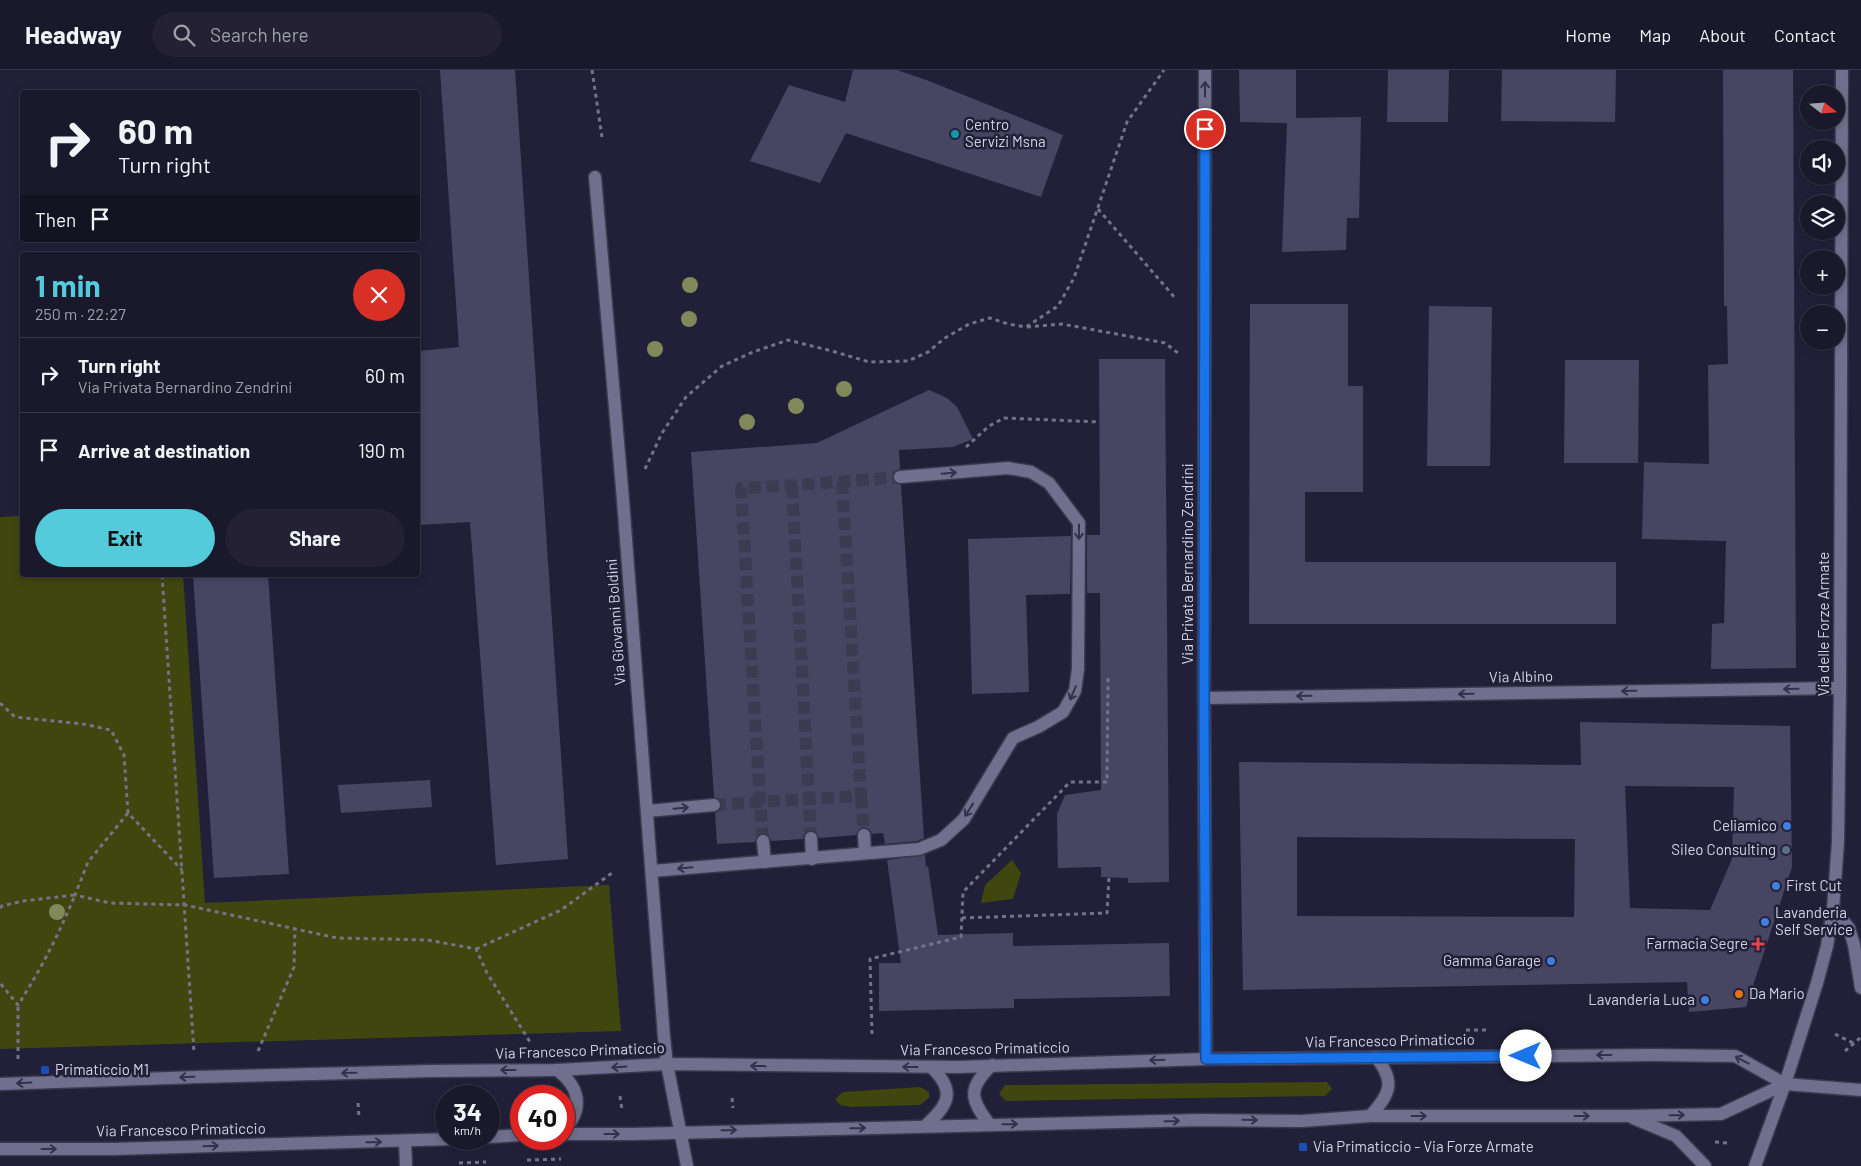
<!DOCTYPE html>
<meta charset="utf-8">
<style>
body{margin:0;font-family:Barlow,sans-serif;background:#232133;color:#f1f3f6;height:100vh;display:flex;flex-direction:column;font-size:19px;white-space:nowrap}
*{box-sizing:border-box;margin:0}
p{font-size:16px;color:#9fa0a9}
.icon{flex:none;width:28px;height:28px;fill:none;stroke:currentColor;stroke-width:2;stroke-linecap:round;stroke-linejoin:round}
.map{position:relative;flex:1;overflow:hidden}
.side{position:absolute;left:20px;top:182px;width:400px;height:325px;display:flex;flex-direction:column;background:#1a182b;border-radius:5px;box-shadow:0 2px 8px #0003,0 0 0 1px #383747}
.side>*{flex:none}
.guide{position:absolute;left:20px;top:20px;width:400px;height:152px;border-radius:5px;box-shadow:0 2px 8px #0003,0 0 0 1px #383747;background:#1a182b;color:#f1f3f6;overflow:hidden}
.needle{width:32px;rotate:107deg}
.fabs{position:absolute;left:1800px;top:15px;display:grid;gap:10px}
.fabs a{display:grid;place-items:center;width:45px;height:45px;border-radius:50%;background:#1a182b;box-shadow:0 2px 8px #0003,0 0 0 1px #383747;font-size:25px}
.speed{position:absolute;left:435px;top:1015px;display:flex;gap:10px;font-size:25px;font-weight:700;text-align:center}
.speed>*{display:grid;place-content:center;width:65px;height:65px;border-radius:50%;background:#1a182b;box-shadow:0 2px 8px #0003,0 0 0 1px #383747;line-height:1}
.speed small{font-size:12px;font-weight:400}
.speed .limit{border:8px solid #d22;background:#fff;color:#111}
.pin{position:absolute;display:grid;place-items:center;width:42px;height:42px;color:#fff;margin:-21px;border:2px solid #fff;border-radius:50%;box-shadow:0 1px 5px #0007}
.me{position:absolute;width:55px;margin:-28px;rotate:270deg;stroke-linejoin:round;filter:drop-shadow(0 0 4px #0008)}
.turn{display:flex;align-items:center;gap:18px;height:105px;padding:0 15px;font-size:22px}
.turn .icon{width:65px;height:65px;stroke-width:2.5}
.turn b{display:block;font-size:35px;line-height:42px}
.then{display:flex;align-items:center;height:48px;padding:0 15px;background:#0003;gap:10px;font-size:19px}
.round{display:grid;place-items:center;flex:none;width:52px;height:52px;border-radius:26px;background:#232133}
.summary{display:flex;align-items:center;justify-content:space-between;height:85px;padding:0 15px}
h1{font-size:30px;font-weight:700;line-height:38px;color:#53cbdb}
.button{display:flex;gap:10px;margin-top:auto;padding:10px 15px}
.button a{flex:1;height:58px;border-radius:30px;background:#53cbdb;color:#111;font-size:20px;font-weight:700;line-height:58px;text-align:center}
.button a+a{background:#232133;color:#f1f3f6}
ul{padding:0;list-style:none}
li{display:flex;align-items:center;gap:15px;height:75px;padding:0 15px;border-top:1px solid #383747}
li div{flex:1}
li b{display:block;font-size:19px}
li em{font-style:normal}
header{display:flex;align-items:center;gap:30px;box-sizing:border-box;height:70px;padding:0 25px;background:#1a182b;border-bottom:1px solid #383747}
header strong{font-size:24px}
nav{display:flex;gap:28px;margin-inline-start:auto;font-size:18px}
.search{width:350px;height:45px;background:#232133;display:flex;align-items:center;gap:12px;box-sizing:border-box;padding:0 18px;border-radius:28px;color:#9fa0a9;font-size:19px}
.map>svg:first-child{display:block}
.green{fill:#3f460e}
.building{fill:#474561;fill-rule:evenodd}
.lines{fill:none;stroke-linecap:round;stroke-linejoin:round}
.minor-tunnel{stroke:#3c3b52;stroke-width:12;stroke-dasharray:12 6;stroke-linecap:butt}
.minor-casing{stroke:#3c394e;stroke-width:15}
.path{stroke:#747388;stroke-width:3;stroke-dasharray:4 4;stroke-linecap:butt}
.minor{stroke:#706f8d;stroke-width:12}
.tree{fill:#81895b}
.oneway{stroke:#32304a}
.route-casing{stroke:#114b97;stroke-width:12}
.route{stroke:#1a73e8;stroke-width:9}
.culture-dot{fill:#0f9aa8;stroke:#222039;stroke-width:2}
.shop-dot{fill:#3f7fe0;stroke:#222039;stroke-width:2}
.service-dot{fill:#5c6f8a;stroke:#222039;stroke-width:2}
.health-dot{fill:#e0444e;stroke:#222039;stroke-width:2}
.food-dot{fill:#e8710a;stroke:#222039;stroke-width:2}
.transit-dot{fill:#1a4fb4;stroke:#222039;stroke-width:2}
.labels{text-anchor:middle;stroke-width:5;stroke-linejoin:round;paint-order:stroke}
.poi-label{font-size:15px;fill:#d2d2e3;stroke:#222039;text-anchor:start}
.street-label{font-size:15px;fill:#d2d2e3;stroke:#222039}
</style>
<header>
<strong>Headway</strong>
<div class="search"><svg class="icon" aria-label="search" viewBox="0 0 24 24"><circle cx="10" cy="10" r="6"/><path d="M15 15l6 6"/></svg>Search here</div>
<nav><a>Home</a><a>Map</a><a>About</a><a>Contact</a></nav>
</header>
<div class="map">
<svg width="1861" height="1096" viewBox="0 0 1861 1096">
<rect width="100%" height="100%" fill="#222039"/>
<g class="green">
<polygon points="22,446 22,505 183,505 205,833 609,815 621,961 0,979 0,447"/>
<polygon points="1012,790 1021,803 1013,829 981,833 985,815"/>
<polygon points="1327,1012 1332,1019 1325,1026 1006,1031 999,1024 1005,1015"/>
<polygon points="920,1017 929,1022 929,1028 920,1035 851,1037 840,1035 835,1029 843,1022"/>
</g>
<g class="building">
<polygon points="440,0 515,0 568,789 496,795 470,452 418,455 418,281 459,277"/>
<polygon points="853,0 897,0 929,11 1063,65 1041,127 846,63 820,113 750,91 789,15 845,32"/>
<polygon points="1239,0 1296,0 1296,48 1361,47 1359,148 1347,148 1346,180 1282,182 1287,53 1240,52"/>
<polygon points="1388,0 1449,0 1448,52 1387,52"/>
<polygon points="1502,0 1616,0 1615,52 1501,51"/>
<polygon points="1723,0 1793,0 1796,598 1711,599 1712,554 1724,553 1726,471 1642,469 1644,392 1709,394 1708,295 1728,294 1727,236 1724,236"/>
<polygon points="1250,234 1348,234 1348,316 1363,316 1363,422 1305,422 1305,492 1616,492 1616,554 1249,554"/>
<polygon points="1429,236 1492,237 1490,396 1427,396"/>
<polygon points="1099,289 1165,289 1169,812 1128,813 1128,808 1101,807 1101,797 1058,798 1057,744 1065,725 1101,720 1100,523 1087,523 1087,465 1100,465"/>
<polygon points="1565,290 1639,290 1638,393 1564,393"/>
<polygon points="929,320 947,328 957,337 973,369 953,377 899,380 900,399 895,401 892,407 894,412 901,415 924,768 917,771 885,774 883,763 872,764 870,760 864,757 859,759 856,765 819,768 815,761 810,760 804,764 803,769 771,771 769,766 763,763 758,765 755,772 717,774 715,743 719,741 722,735 720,730 714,727 691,382 817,373"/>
<polygon points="1071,466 1070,524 1026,525 1029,622 972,624 968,469"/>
<polygon points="193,505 268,505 289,804 214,808"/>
<path d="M1580,652L1790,656L1792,797L1746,937L1689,942L1687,912L1243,920L1239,692L1581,695ZM1625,716L1734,717L1732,789L1710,840L1630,838ZM1297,767L1575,769L1574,847L1297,846Z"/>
<polygon points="430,710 432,737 341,743 338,715"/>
<polygon points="925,785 926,797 928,796 938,865 1013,863 1013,876 1169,873 1170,926 1014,929 1014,938 879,941 879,893 901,893 887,790"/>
</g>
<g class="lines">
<g class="minor-tunnel">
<path d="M842,412L861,726L760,732L741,418C794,416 847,411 900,407"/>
<polyline points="792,416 811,768"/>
<polyline points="861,726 864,765"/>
<polyline points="714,735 760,732 763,771"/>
</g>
<defs>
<g id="minor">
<polyline points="1205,0 1204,628 1206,989"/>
<polyline points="595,107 623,430 664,967 667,994 687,1096"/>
<polyline points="1204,628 1840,618"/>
<polyline points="647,741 714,735"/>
<polyline points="864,765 865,782"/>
<polyline points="811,768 812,789"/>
<polyline points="763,771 765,792"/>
<polyline points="652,801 919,779 941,770 964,749 1013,668 1038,657 1063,642 1075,621 1078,599 1079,453 1049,413 1031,402 1008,398 900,407"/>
<polyline points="1833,839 1849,858 1854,875 1861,918"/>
<path d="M557,1000C580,1017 584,1039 564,1060"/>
<polyline points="0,1014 198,1007 430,1001 557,1000 667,994 959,997 1206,989 1653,985 1735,986 1785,1014 1861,1020"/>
<path d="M1370,1046C1390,1024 1396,1012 1376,987"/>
<polyline points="1633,1048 1676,1066 1705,1096"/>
<path d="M990,1055C970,1029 967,1019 992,995"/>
<path d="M925,1056C948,1036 957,1021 931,997"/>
<polyline points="564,1064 633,1064 1201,1050 1302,1051 1370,1046 1629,1046 1721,1044 1785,1014"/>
<polyline points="489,1067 521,1065"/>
<polyline points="405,1071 406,1096"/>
<polyline points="0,1079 114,1079 452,1069"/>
<polyline points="1755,1096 1785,1014 1817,913 1827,876 1833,839 1838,772 1840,618 1842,0"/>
</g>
</defs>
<use href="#minor" class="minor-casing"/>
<g class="path">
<polyline points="592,0 602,67"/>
<polyline points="1098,139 1176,229"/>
<polyline points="1027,257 1062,254 1165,273 1178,283"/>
<polyline points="966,377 989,356 1004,348 1099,352"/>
<polyline points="645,399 662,363 686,327 722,296 753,282 788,270 832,281 869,292 908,291 928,282 945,268 969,254 990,248 1008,254 1026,257 1058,236 1074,208 1127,52 1164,0"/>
<polyline points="162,505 194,982"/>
<polyline points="0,633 15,647 83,654 111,660 124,685 128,743 182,800"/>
<polyline points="128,743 88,792 75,825 110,833 185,835 337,868 428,870 476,879 487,903 530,972"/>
<path d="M0,838L2,836L23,831L75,825C59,864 41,899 18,935L0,913"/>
<polyline points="962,848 1107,843 1109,807"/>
<polyline points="476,879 561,840 612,803"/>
<polyline points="1466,960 1485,960 1487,961"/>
<polyline points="872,964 870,889 961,867 963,822 1070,712 1107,712 1108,608"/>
<polyline points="1835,964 1853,973"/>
<polyline points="258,981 294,897 295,860"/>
<polyline points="1845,981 1860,968"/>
<polyline points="18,989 18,935"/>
<polyline points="620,1026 622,1040"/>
<polyline points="732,1028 733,1038"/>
<polyline points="358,1033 359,1048"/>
<polyline points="1715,1072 1727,1073"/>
<polyline points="527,1090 561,1089"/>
<polyline points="459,1093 486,1092"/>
</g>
<use href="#minor" class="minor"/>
</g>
<g class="tree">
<circle cx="690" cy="215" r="8"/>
<circle cx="689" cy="249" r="8"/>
<circle cx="655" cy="279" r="8"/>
<circle cx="844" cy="319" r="8"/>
<circle cx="796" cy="336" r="8"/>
<circle cx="747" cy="352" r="8"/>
<circle cx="57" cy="842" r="8"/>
</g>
<defs><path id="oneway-shaft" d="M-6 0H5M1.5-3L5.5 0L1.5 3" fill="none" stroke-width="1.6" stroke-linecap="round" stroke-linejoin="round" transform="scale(1.25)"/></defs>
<g class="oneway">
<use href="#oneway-shaft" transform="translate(1205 19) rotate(-90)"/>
<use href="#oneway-shaft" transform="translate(949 403) rotate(-5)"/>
<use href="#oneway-shaft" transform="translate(1079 462) rotate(90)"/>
<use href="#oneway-shaft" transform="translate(1791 619) rotate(179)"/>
<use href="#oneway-shaft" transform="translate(1629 621) rotate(179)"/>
<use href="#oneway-shaft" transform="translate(1073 623) rotate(113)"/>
<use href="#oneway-shaft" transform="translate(1466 624) rotate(179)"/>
<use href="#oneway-shaft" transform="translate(1304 626) rotate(179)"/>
<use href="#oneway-shaft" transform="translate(681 738) rotate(-5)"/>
<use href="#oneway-shaft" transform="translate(969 740) rotate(122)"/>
<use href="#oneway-shaft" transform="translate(685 798) rotate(175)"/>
<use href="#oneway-shaft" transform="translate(1604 985) rotate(180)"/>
<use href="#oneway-shaft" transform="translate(1157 990) rotate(178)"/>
<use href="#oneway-shaft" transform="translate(1742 990) rotate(-152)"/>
<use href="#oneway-shaft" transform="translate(758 996) rotate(-179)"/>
<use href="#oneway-shaft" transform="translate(619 997) rotate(176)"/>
<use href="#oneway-shaft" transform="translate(910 997) rotate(-180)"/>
<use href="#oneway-shaft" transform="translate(508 1000) rotate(180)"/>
<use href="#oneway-shaft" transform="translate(349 1003) rotate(179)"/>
<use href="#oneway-shaft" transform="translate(187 1007) rotate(178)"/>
<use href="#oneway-shaft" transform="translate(24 1013) rotate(177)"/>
<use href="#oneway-shaft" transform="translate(1677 1045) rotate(-1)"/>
<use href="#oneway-shaft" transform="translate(1419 1046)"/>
<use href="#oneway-shaft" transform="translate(1582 1046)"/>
<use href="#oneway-shaft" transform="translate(1250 1050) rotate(1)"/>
<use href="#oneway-shaft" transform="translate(1172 1051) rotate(-1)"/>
<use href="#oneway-shaft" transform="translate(1010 1054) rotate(-1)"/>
<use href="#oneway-shaft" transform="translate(858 1058) rotate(-1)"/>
<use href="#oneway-shaft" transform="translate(729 1060) rotate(-1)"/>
<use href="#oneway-shaft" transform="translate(612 1064)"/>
<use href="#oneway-shaft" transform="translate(374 1072) rotate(-1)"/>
<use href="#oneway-shaft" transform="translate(211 1076) rotate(-2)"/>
<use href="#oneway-shaft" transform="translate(49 1079)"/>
</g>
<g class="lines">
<defs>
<polyline id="route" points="1205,59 1204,648 1206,989 1526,986"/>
</defs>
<use href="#route" class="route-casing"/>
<use href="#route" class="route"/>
</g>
<circle class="culture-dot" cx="955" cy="64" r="5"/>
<g class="shop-dot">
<circle cx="1787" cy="756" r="5"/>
<circle cx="1776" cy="816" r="5"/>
<circle cx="1765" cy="852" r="5"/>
<circle cx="1551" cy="891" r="5"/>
<circle cx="1705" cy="930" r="5"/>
</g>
<circle class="service-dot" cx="1786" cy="780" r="5"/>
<path class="health-dot" d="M1755.5 866.5h5v5h5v5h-5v5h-5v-5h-5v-5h5z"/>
<circle class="food-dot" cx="1739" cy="924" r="5"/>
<g class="transit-dot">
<rect x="40" y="995" width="10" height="10" rx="2.5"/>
<rect x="1298" y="1072" width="10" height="10" rx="2.5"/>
</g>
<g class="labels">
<g class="poi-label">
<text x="965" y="60">Centro<tspan x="965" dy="17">Servizi Msna</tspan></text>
<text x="1777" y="761" text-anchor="end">Celiamico</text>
<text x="1776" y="785" text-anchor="end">Sileo Consulting</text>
<text x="1786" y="821">First Cut</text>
<text x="1775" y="848">Lavanderia<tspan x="1775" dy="17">Self Service</tspan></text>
<text x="1748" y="879" text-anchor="end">Farmacia Segre</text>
<text x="1541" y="896" text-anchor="end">Gamma Garage</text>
<text x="1749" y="929">Da Mario</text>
<text x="1695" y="935" text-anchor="end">Lavanderia Luca</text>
<text x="55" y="1005">Primaticcio M1</text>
<text x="1313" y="1082">Via Primaticcio - Via Forze Armate</text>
</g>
<g class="street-label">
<text transform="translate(1188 494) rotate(-90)" y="5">Via Privata Bernardino Zendrini</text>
<text transform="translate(616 552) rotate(-94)" y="5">Via Giovanni Boldini</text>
<text transform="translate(1824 554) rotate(-90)" y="5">Via delle Forze Armate</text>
<text transform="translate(1521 607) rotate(-1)" y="5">Via Albino</text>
<text transform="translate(1390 971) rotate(-1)" y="5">Via Francesco Primaticcio</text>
<text transform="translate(985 979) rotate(-1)" y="5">Via Francesco Primaticcio</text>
<text transform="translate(580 981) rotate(-2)" y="5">Via Francesco Primaticcio</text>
<text transform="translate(181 1060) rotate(-1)" y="5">Via Francesco Primaticcio</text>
</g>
</g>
</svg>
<div class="fabs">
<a><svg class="needle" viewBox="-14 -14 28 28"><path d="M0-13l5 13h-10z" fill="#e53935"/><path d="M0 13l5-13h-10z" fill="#9fa0a9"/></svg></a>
<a><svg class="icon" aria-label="sound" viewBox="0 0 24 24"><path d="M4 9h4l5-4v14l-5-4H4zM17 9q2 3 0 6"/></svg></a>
<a><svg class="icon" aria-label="layers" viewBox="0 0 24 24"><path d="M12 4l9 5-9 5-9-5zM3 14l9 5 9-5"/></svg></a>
<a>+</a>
<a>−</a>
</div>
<div class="speed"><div>34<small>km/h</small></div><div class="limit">40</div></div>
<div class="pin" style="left:1205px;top:59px;background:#d93025"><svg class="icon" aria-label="arrive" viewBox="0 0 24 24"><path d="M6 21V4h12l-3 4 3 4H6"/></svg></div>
<svg class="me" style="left:1526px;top:986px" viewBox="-20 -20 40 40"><circle r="19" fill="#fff"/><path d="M0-13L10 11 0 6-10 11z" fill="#1a73e8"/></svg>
<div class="guide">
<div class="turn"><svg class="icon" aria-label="right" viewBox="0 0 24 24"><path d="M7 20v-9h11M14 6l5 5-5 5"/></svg><div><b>60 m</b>Turn right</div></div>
<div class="then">Then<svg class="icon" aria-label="arrive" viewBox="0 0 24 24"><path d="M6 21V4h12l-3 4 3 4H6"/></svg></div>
</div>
<section class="side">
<div class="summary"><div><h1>1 min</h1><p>250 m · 22:27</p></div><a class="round" style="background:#d93025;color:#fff"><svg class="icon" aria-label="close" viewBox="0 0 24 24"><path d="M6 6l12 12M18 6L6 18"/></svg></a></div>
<ul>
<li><svg class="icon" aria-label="right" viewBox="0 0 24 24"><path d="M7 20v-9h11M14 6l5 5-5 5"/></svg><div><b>Turn right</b><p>Via Privata Bernardino Zendrini</p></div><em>60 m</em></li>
<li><svg class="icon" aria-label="arrive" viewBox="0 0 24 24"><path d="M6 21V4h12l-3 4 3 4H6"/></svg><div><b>Arrive at destination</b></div><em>190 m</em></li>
</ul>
<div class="button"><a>Exit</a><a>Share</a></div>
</section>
</div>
